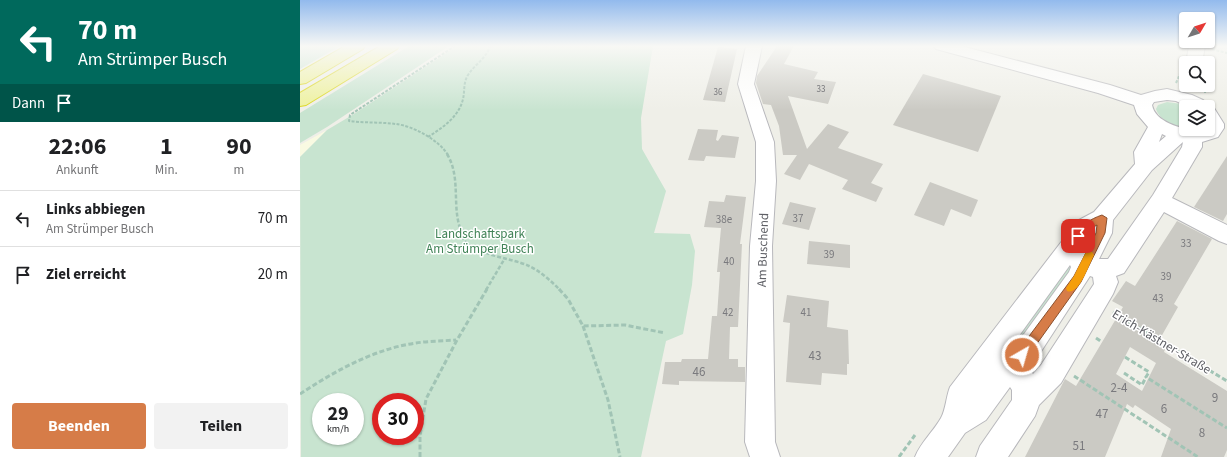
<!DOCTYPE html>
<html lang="de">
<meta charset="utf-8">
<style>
body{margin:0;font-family:"Source Sans 3",sans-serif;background:#f2f2f2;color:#202124;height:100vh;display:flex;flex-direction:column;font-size:15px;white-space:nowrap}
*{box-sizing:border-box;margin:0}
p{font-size:13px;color:#757577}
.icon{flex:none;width:22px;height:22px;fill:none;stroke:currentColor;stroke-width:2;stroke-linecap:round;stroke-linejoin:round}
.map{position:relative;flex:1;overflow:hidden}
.panel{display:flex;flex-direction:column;background:#fff;width:300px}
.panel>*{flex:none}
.top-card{background:#00695c;color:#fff;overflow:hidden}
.needle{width:26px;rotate:51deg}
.controls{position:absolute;left:879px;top:12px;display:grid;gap:8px}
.controls a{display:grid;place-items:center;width:36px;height:36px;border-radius:4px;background:#fff;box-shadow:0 1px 3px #0004;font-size:20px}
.speed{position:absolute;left:12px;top:393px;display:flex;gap:8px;font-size:20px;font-weight:700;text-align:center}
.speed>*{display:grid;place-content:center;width:52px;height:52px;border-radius:50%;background:#fff;box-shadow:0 1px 3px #0004;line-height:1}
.speed small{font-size:10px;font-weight:400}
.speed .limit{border:6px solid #d22;background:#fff;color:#111}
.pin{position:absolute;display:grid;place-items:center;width:34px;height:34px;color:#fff;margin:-17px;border-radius:8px;box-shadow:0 2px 6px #0006}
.me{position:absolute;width:44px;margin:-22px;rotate:38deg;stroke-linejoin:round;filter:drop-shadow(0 0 3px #0008)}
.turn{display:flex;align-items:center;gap:14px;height:84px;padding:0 12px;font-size:18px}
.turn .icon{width:52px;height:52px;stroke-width:2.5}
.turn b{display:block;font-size:28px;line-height:34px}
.then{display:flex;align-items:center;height:38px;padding:0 12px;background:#0003;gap:8px;font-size:15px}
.eta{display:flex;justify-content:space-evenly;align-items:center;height:68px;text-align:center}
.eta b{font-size:24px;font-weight:700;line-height:28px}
.primary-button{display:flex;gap:8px;margin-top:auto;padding:8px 12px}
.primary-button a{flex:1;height:46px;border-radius:4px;background:#d67c48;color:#fff;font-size:16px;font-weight:700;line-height:46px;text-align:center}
.primary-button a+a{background:#f2f2f2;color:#202124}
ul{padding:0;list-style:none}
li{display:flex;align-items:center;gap:12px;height:56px;padding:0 12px;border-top:1px solid #e0e0e0}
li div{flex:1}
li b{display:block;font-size:15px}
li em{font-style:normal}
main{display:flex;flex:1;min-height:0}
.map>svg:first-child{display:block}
.commercial{fill:#f9fae2}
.green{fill:#c8e4d0;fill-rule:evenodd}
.building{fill:#cbcac4;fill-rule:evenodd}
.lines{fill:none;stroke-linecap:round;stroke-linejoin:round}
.minor-casing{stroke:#b8b8bc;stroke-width:2}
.highway-casing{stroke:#dcd71b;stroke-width:2}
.path-far2{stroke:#a1c4b5;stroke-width:2;stroke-dasharray:3 1.5;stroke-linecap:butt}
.path-far1{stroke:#a1c4b5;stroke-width:2.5;stroke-dasharray:4 2;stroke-linecap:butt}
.path{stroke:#a1c4b5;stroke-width:3;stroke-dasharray:5 2.5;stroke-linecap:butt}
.minor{fill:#fff;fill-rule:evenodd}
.highway{fill:#eef19d;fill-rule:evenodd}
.route{fill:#d67c48;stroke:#8b512f}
.slow{fill:#f59e0b}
.labels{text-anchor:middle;stroke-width:3;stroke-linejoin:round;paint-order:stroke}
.far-number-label{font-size:9px;fill:#7a7a7e}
.number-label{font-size:11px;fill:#7a7a7e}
.park-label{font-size:13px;fill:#418357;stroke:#fff}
.street-label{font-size:13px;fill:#5f6066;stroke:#fff}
.near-number-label{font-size:13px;fill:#7a7a7e}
</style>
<main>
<section class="panel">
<div class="top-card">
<div class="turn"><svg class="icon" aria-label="left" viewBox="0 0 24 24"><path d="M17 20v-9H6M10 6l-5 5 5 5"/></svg><div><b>70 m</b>Am Strümper Busch</div></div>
<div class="then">Dann<svg class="icon" aria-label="arrive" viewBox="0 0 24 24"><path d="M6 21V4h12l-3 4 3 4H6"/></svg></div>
</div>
<div class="eta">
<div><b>22:06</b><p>Ankunft</p></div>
<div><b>1</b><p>Min.</p></div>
<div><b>90</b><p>m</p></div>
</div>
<ul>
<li><svg class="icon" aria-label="left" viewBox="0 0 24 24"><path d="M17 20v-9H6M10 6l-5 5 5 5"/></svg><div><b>Links abbiegen</b><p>Am Strümper Busch</p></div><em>70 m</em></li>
<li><svg class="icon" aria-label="arrive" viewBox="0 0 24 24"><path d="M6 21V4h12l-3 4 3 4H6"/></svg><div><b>Ziel erreicht</b></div><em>20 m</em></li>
</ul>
<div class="primary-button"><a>Beenden</a><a>Teilen</a></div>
</section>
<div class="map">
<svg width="927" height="457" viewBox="0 0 927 457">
<rect width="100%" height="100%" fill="#efefe8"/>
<polygon class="commercial" points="27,130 0,157 0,145"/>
<g class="green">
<polygon points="0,46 40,46 0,69"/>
<polygon points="109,46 149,46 27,127 0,143 0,113"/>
<path d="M157,46H353L341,118L342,149L366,191L354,233L390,234L395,251L392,285L383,334L366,341L341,457H1L0,157L27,130L54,114ZM21,402H55V436H21ZM81,402H115V436H81Z"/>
<path d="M867,102L882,104L890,107H886V128C874,126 860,121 856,109L858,105Z"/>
<polygon points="769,260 776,265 719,352 698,354"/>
</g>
<g class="building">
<polygon points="477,46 494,46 484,64 518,72 514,79 536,82 528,104 488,96 507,149 528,124 549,132 538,148 583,164 571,183 583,188 576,202 542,189 548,180 509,164 500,180 484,174 497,155 483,155 479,126 471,105 463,104 456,83 457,76"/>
<polygon points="418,47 437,49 425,102 403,100"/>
<polygon points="623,74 701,96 678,152 593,125"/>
<polygon points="398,129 418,130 416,140 418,141 422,135 439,137 435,158 406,156 404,161 388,160"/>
<polygon points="927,156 927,214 923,221 894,207"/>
<polygon points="630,182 678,200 671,217 651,209 644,226 614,215"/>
<polygon points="426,195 446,197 440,244 442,244 438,327 430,327 429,359 438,359 438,367 445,367 445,382 379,381 379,385 362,384 365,362 381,362 382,359 408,359 412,316 417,316 420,272 417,272 421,228 404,227 409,201 424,202"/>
<polygon points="490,202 516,208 509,230 482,224"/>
<path d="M877,221L912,239L874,304L878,307L857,344L865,349L864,352L927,391V450L924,457H861L871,429L835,405L833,408L827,404L805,457H725L765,379L776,386L823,307L812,301L826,281L835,286ZM830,347L856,363L842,391L816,374Z"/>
<polygon points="509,241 550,245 550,268 507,264"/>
<polygon points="487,295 529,301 527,327 548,330 549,364 547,364 547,375 522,373 521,385 486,382 490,323 483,322"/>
</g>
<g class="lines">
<defs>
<g id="minor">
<polygon points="446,46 462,46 454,84 474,142 476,181 472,246 475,442 480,457 450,457 445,442 450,246 456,181 456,142 438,84"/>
<path d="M634,46H661L810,85L841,95L855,91L867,89L892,95L903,100L911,107L914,108L924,124V128L918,137L902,142V147L872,198L927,225V244L919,241L864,212L824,273L816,276L818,282L813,294L761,383L739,405L735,416L708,457H676L680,446L712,400V390L710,387L686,420L665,433L648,457H615C621,442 633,432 641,418C646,409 646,397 650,387L762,241L779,220L794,212L835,164L834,152L848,127L837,114L834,105L798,93L636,49ZM867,100L876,101L889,107H908V129C904,129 900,130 896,130C881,129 855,122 852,105L854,102ZM862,134L866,136L859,142ZM883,142L882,147L853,195L808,259H799L812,233L813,220L852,170ZM770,265L771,267L769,272L724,334L711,347ZM790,276L793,277L794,284L741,365L733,374L728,367L742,350Z"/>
<polygon points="889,46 905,46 902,63 886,63"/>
</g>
<g id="highway">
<polygon points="45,46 65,46 63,49 6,83 0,84 0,72"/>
<polygon points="80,46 99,46 97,49 6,105 0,106 0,93"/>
</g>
</defs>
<use href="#minor" class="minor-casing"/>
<use href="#highway" class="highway-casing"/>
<g class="path-far2">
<polyline points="912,49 927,53"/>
<polyline points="908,76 909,68"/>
<polyline points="876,83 882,69"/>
<polyline points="905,93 906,85"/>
<path d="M128,137C142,128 159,117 163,99C165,91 163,83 168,75C175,64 186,59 190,46"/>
<path d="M148,155C139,140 113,126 96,124C81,122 64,123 49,121L50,115L155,46"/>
</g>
<g class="path-far1">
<path d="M147,154C161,177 152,204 160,228C161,232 162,237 164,240C175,255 212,258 229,266C240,271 251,281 260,290"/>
<polyline points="186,290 205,258"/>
</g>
<g class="path">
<polyline points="259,289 268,299 283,326 325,325 365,333"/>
<polyline points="813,312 927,381"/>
<polyline points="283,326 308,400 320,457"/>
<polyline points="796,338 802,342"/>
<polyline points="825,357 849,372 846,377 927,428"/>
<polyline points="824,373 842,385 846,377"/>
<polyline points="774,376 898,457"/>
<path d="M0,394C35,371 74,349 116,343C129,341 143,341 156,340"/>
<polyline points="120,457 120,436 126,399 157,340 187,289"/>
<polyline points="599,457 615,435"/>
</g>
<use href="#minor" class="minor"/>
<use href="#highway" class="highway"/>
</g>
<linearGradient id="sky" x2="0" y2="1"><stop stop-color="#92baed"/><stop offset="0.42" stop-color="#f8f8f5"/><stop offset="1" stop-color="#f8f8f5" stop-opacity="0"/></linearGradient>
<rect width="927" height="110" fill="url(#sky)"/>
<path class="route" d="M802,215L807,218L805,233L781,282L726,359L722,360L718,359L716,355L718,351L774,276L796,233L797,225L790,229L782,239H775L774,236C780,226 790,219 802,215Z"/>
<path class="slow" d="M789,251L792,252L794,255C789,264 779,296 767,291L766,288L774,276L786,252Z"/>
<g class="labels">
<g class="far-number-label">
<text x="521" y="92">33</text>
<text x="418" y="95">36</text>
</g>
<g class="number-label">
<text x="498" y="222">37</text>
<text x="424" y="223">38e</text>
<text x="886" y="247">33</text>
<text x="529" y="258">39</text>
<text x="429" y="265">40</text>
<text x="866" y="280">39</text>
<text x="858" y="302">43</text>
<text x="428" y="316">42</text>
<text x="506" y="316">41</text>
</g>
<g class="park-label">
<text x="180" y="238">Landschaftspark<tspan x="180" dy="15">Am Strümper Busch</tspan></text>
</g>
<g class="street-label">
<text transform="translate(462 250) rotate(-88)" y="5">Am Buschend</text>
<text transform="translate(862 341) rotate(31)" y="5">Erich-Kästner-Straße</text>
</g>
<g class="near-number-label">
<text x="515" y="360">43</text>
<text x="399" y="376">46</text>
<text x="819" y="392">2-4</text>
<text x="915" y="402">9</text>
<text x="864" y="413">6</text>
<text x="802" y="418">47</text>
<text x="902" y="437">8</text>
<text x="779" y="450">51</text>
</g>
</g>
</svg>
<div class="controls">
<a><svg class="needle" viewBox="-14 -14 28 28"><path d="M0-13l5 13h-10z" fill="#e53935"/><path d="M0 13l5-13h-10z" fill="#757577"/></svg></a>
<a><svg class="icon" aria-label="search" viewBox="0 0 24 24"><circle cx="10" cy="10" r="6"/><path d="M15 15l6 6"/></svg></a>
<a><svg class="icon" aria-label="layers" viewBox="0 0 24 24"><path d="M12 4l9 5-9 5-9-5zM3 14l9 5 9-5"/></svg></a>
</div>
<div class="speed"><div>29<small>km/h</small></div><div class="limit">30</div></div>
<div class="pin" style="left:778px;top:236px;background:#d93025"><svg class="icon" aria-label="arrive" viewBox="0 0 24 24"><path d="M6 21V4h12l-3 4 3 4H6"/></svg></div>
<svg class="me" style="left:722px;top:355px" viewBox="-20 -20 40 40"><circle r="17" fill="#d67c48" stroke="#fff" stroke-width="3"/><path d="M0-11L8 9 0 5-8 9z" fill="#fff"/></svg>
</div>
</main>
